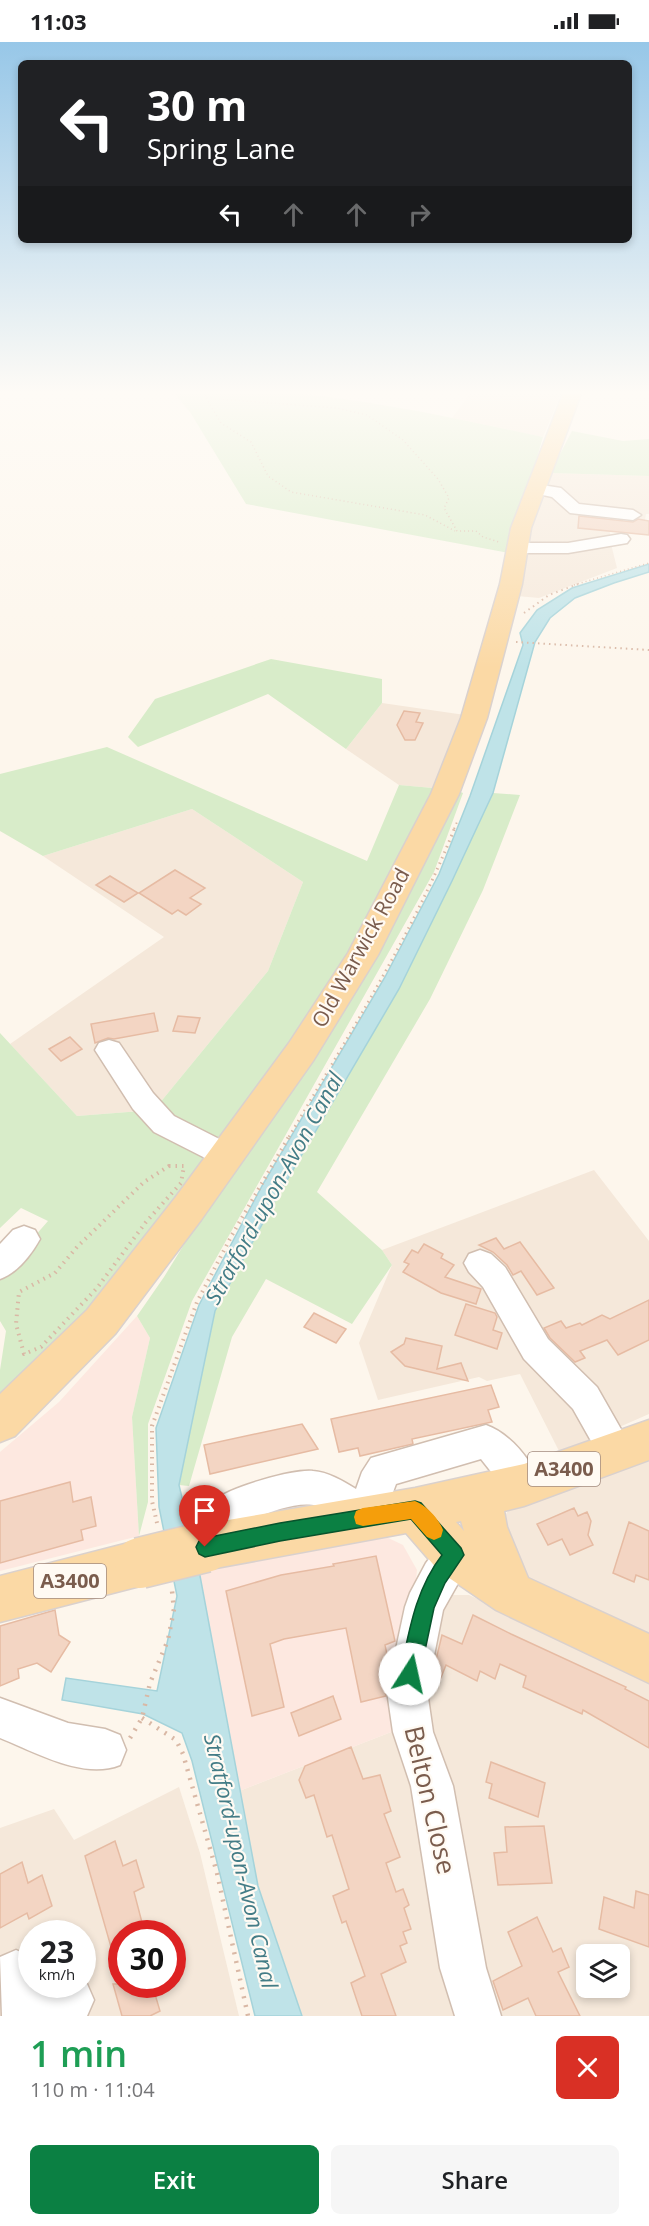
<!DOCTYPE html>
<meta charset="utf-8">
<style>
body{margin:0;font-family:"Open Sans",sans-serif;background:#f6f6f6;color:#202124;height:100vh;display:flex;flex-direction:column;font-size:22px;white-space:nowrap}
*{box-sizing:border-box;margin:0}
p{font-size:20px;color:#757577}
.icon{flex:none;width:33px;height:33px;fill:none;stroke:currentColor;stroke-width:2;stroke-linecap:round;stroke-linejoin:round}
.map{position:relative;height:1974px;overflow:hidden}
.details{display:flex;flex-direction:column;background:#fff;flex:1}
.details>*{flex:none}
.top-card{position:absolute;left:18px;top:18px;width:614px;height:183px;border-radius:9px;box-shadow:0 3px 9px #0003;background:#202124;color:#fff;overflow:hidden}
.controls{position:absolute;left:576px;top:1902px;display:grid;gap:12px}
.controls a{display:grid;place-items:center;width:54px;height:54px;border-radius:9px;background:#fff;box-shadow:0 3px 9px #0003;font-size:30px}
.speed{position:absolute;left:18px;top:1878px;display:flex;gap:12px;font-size:30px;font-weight:700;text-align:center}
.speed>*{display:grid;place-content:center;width:78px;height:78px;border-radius:50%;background:#fff;box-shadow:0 3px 9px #0003;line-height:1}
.speed small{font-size:15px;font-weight:400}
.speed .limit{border:9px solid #d22;background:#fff;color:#111}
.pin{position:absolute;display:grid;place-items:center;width:51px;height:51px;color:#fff;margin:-62px -26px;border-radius:50% 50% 50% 0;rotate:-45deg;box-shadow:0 0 6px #0007}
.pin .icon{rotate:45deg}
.me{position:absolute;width:66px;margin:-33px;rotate:10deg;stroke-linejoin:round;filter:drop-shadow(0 0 4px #0008)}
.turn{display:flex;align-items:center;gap:21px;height:126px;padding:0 30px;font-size:27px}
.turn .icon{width:78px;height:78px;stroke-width:2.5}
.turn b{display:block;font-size:42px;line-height:51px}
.lanes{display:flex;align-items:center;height:57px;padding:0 30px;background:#0003;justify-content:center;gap:30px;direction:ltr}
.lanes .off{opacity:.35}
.round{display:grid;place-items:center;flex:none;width:63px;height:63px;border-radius:9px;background:#f6f6f6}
.headline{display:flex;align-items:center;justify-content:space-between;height:102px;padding:0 30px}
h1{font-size:36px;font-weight:600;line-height:45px;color:#1e9e55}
.primary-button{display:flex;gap:12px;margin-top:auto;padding:12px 30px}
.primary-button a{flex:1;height:69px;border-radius:9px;background:#0b8043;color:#fff;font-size:24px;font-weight:600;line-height:69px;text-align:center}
.primary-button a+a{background:#f6f6f6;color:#202124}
.status{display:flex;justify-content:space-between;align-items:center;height:42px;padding:0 30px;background:#fff;direction:ltr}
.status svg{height:16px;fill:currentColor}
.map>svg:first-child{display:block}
.residential{fill:#f5e8da;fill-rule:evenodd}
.commercial{fill:#fde8e0}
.green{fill:#d8ecc9}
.water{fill:#bfe3e8;stroke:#a5d3da;stroke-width:1.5}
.building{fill:#f3d5c3;stroke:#e6bba3;stroke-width:1.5}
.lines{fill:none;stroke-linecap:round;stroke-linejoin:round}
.minor-casing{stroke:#d1beb0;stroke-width:3}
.major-casing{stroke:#dad1cd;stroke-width:3}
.path-far4{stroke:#d9b8a5;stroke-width:1.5;stroke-dasharray:1 3;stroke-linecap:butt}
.path-far3{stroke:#d9b8a5;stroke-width:2;stroke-dasharray:1.5 4;stroke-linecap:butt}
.path-far2{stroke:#d9b8a5;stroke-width:3;stroke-dasharray:1.5 4.5;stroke-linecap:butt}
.path-far1{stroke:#d9b8a5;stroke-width:4;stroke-dasharray:1.5 5;stroke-linecap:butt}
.path{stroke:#d9b8a5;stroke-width:4.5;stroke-dasharray:2 7;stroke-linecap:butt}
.minor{fill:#fff;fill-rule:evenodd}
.major{fill:#fbd9a5;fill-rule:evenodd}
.major-bridge-casing{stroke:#dad1cd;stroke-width:53;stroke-linecap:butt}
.major-bridge{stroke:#fbd9a5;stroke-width:50}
.route{fill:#0b8043;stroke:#07532c;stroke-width:1.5}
.slow{fill:#f59e0b}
.labels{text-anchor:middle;stroke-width:4.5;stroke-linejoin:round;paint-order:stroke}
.shield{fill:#fffaf3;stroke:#a28b7f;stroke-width:1.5}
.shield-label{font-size:20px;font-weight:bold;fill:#7a5c4d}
.street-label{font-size:21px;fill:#7a5c4d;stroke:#fffaf3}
.water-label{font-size:22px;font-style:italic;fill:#437c86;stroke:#fffaf3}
.near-street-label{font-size:26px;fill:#7a5c4d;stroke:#fffaf3}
</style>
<div class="status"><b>11:03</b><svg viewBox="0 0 49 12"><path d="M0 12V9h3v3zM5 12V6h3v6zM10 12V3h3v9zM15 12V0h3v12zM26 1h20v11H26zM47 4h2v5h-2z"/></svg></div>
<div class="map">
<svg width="649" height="1974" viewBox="0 0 649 1974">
<rect width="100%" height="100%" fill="#fdf6ec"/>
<g class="residential">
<polygon points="472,349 562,349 543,395 452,376"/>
<polygon points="550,431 649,434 649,472 646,472 645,478 608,472 606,480 609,480 611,502 617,526 539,556 517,554 526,495"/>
<polygon points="382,661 465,673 433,746 399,743 346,707"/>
<polygon points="192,767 303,840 268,929 154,1068 77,1074 10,1002 164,895 43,814"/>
<polygon points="594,1128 649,1199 649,1372 560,1411 520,1332 487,1339 479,1335 378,1358 359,1301 392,1223 382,1208"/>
<polygon points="649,1416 649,1594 509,1527 500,1481 512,1463"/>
<path d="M447,1553H469L649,1636V1974H302L258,1844L239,1749L399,1687ZM586,1912H620V1946H586Z"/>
<path d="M179,1745L200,1811L239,1974H0V1786L54,1767L74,1798ZM32,1892H82V1942H32ZM122,1892H172V1942H122Z"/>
</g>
<g class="commercial">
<polygon points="137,1274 150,1296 132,1375 139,1494 0,1529 0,1410 59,1360"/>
<polygon points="380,1492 403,1503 417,1528 399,1687 239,1749 198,1523"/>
</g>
<g class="green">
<path d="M172,349C204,349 236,348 268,349C361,355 453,376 543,395L509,511L246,462L190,370Z"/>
<polygon points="572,389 623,399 649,397 649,434 550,431"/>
<polygon points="271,617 382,637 382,661 346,707 268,652 138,705 128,695 155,657"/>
<polygon points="107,705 367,819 399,743 433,746 388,845 296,1010 130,1229 0,1369 0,1328 6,1289 0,1279 0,1234 48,1179 21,1166 0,1186 0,991 77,1074 154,1068 268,929 303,840 192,767 43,814 0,789 0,732"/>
<polygon points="456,748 463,751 434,830 192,1259 148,1382 148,1460 139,1494 132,1375 150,1296 137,1274 164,1235 255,1087"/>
<polygon points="493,751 520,753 483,848 430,957 317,1150 382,1208 392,1223 352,1282 266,1237 232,1295 189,1444 179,1443 215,1269 277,1155 399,947"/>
</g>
<polygon class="water" points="649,522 649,530 614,541 575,556 550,576 535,600 493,751 452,839 399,947 277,1155 215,1269 179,1443 198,1523 258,1844 302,1974 255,1974 192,1719 182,1691 143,1672 62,1658 66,1636 157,1649 177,1554 159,1465 156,1386 199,1263 263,1142 385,935 439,832 470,754 523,603 520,591 537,568 572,546"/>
<g class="building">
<polygon points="579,474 633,480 638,477 649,479 649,493 578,486"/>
<polygon points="404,669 420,671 416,680 423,681 415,698 405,698 397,683"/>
<polygon points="175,828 205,846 190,856 201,862 186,873 178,868 172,872 139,851"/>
<polygon points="110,834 138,851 124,860 96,843"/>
<polygon points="154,971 158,989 114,997 108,996 95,1001 91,982"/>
<polygon points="178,974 200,976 195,991 173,989"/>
<polygon points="70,995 82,1007 61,1019 49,1007"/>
<polygon points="496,1196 504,1207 520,1200 554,1246 537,1253 521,1229 513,1233 507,1223 493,1210 479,1203"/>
<polygon points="424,1202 443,1212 441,1216 454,1223 445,1235 481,1247 476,1262 441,1251 403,1230 409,1222 404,1220 412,1208 418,1211"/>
<polygon points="649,1258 649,1298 618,1313 607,1298 580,1309 585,1316 575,1320 550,1296 544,1286 561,1279 566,1286 580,1281 582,1283 602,1273 610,1277"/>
<polygon points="466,1262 495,1271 497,1275 493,1288 502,1291 497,1307 455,1293"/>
<polygon points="314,1271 346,1287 336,1301 304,1285"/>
<polygon points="406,1296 442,1304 437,1327 461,1321 468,1339 405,1324 391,1310 404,1302"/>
<polygon points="491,1343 499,1365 488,1368 492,1380 412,1397 413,1402 360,1414 358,1406 339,1410 331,1377"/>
<polygon points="302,1382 318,1407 210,1432 204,1403"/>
<polygon points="70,1440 73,1460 91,1455 96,1484 81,1488 83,1498 0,1521 0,1459"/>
<polygon points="574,1466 578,1474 587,1470 591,1479 588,1493 593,1503 570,1513 562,1497 548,1503 537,1482"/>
<polygon points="629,1480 649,1489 649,1538 636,1533 634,1540 613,1531"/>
<polygon points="376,1514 395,1599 385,1603 389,1622 381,1623 386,1654 361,1660 346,1586 284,1597 270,1602 284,1665 252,1674 226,1549 281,1533 334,1524 333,1522"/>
<polygon points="55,1568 59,1593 70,1600 51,1630 37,1621 18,1627 19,1636 0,1644 0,1584"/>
<polygon points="473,1573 511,1592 626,1645 625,1647 649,1659 649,1706 583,1668 582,1672 523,1645 526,1634 500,1622 495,1637 480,1629 477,1639 446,1623 440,1638 432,1634 442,1593 462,1602"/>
<polygon points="333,1654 341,1677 299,1694 291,1671"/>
<polygon points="351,1705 363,1737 380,1733 391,1769 384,1772 400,1815 386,1821 396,1850 403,1847 409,1863 404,1866 411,1887 403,1890 407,1901 400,1904 406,1920 381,1932 396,1974 362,1974 351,1941 365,1934 346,1879 342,1881 333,1854 349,1847 332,1793 327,1795 314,1753 306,1756 299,1738 305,1724"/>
<polygon points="491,1720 545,1741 538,1775 489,1756 492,1742 486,1740"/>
<polygon points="544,1784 552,1841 498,1843 494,1811 507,1810 505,1785"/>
<polygon points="115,1799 123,1824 136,1818 144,1845 134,1850 145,1892 122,1892 122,1925 117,1926 85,1814"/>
<polygon points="22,1820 28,1841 42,1833 52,1864 29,1877 27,1871 0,1886 0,1832"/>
<polygon points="636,1849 649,1853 649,1905 599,1887 604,1855 634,1866"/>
<polygon points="537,1875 553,1910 561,1906 569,1925 558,1930 580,1974 536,1974 528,1956 503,1968 493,1939 522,1924 508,1890"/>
<polygon points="113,1942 152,1942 160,1969 150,1974 122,1974"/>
</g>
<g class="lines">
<defs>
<g id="minor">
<polygon points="535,442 561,446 579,462 633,468 641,473 633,478 570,471 552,455 529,450 527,447 529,444"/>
<polygon points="621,492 627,493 630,497 627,501 568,511 518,511 512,510 509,506 512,502 518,501 568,501"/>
<polygon points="109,998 119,1001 153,1051 174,1074 235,1105 240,1113 235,1121 225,1125 215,1121 154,1090 133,1067 95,1008 99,1001"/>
<path d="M24,1184L35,1188L40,1197C31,1213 17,1231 0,1237V1202L13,1188Z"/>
<polygon points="480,1208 491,1212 505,1225 548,1297 597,1345 634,1410 628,1422 616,1427 604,1422 573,1367 524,1317 483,1245 469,1230 464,1221 469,1212"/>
<path d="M486,1383C511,1392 531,1418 542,1443L537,1455L524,1460L511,1455L481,1417L396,1442L379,1488L366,1493C349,1486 334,1470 317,1464C298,1458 260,1473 243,1482L234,1515L221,1520L208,1515C206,1511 203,1506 202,1502C202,1494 210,1463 215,1458C230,1445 293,1427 313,1429C328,1430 343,1439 356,1447L362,1430L371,1416Z"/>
<polygon points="455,1494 468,1500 474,1513 443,1568 427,1649 433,1690 453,1744 486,1926 501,1974 455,1974 440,1926 411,1744 393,1690 387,1649 405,1565 410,1551 426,1521 442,1500"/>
<path d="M0,1656L68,1681L105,1687L120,1693L126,1708L120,1723C83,1738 35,1710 0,1696Z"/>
<polygon points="16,1908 32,1915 32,1942 41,1942 42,1948 53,1942 82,1942 82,1940 87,1942 94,1958 87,1974 2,1974 0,1915"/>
</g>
<g id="major">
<polygon points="564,349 582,349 531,486 522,542 487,676 459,752 378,913 313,1019 201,1178 115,1292 15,1394 0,1400 0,1352 87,1268 175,1156 289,1001 348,911 431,752 461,676 500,542 511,486"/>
<path d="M649,1378V1418L524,1464L504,1469L507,1485L528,1536L649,1592V1641L496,1568L439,1529L406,1491L205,1528L189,1521L182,1505L189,1489L205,1482L415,1446L524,1422ZM461,1479L464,1489L456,1480Z"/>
<polygon points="140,1498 156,1505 163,1521 156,1537 140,1544 0,1580 0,1534"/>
</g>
</defs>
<use href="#minor" class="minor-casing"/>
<use href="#major" class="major-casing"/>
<g class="path-far4">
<polyline points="206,349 206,356 336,366 367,373 403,398 438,437 449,456 444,466 457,489 476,489 483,495 499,500"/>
<polyline points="206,356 221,381 251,400 268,434 291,450 425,473 455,489"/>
<polyline points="574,543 649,521"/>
</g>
<g class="path-far3">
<polyline points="524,571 549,553 578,542"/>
<polyline points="516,600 649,608"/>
<polyline points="454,787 457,780"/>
</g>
<path class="path-far2" d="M289,1095C348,994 412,894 455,785"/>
<g class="path-far1">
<polygon points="169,1124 184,1124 181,1141 146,1180 97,1246 41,1305 24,1312 16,1282 19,1250 55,1231 77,1205 144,1140"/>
<polyline points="157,1481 152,1459 152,1384 197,1260 232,1193 290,1093"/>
</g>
<g class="path">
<polyline points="142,1676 176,1698 183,1712 217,1831 248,1974"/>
<polyline points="130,1696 142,1676 150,1641 168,1598 174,1567 172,1549"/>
</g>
<use href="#minor" class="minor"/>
<use href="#major" class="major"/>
<defs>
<polyline id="major-bridge" points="140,1521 205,1505"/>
</defs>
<use href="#major-bridge" class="major-bridge-casing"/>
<use href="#major-bridge" class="major-bridge"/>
</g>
<linearGradient id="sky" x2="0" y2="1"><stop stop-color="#97c7e8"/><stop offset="0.56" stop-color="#fefbf6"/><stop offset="1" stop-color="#fefbf6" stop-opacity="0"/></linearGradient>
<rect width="649" height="626" fill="url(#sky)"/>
<path class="route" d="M415,1459L421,1461L461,1506L464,1513L445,1541L434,1566L420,1632L417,1639L410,1642L403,1639L400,1632C409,1590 415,1548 442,1513L411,1477L280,1499L205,1515L199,1512L196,1505L199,1499L205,1496L280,1481Z"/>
<path class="slow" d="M415,1459C426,1463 439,1477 443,1488L441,1495L434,1498L427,1495L411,1477L363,1484L356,1482L354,1475L356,1469L363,1466Z"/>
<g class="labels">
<g class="shield">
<rect x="528" y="1410" width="72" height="34" rx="4.5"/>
<rect x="34" y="1522" width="72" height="34" rx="4.5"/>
</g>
<g class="shield-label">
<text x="564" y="1434">A3400</text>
<text x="70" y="1546">A3400</text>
</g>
<g class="street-label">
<text transform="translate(361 906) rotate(-61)" y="7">Old Warwick Road</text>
</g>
<g class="water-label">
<text transform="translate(274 1146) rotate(-61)" y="8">Stratford-upon-Avon Canal</text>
<text transform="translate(241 1819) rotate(77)" y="8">Stratford-upon-Avon Canal</text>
</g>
<g class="near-street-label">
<text transform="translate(430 1758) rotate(77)" y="9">Belton Close</text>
</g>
</g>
</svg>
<div class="controls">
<a><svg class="icon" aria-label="layers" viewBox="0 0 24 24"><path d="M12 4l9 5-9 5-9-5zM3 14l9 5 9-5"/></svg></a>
</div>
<div class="speed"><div>23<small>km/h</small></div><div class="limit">30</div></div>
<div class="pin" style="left:205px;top:1505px;background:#d93025"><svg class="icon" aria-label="arrive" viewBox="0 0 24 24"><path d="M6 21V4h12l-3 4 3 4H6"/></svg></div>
<svg class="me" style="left:410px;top:1632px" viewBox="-20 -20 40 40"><circle r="19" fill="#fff"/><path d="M0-13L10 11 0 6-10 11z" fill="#0b8043"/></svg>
<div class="top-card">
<div class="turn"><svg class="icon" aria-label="left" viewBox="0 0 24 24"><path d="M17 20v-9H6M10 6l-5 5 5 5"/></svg><div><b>30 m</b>Spring Lane</div></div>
<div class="lanes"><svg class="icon" aria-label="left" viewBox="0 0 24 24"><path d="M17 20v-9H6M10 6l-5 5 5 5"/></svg><svg class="icon off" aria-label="ahead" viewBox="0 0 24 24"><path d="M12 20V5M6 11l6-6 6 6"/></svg><svg class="icon off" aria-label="ahead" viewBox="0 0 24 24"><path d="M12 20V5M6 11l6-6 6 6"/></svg><svg class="icon off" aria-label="right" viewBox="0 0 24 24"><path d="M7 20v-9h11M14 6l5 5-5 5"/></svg></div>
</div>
</div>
<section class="details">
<div class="headline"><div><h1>1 min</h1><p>110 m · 11:04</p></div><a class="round" style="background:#d93025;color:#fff"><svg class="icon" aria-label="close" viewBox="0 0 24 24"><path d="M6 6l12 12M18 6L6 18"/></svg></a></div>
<div class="primary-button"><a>Exit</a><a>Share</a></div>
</section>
